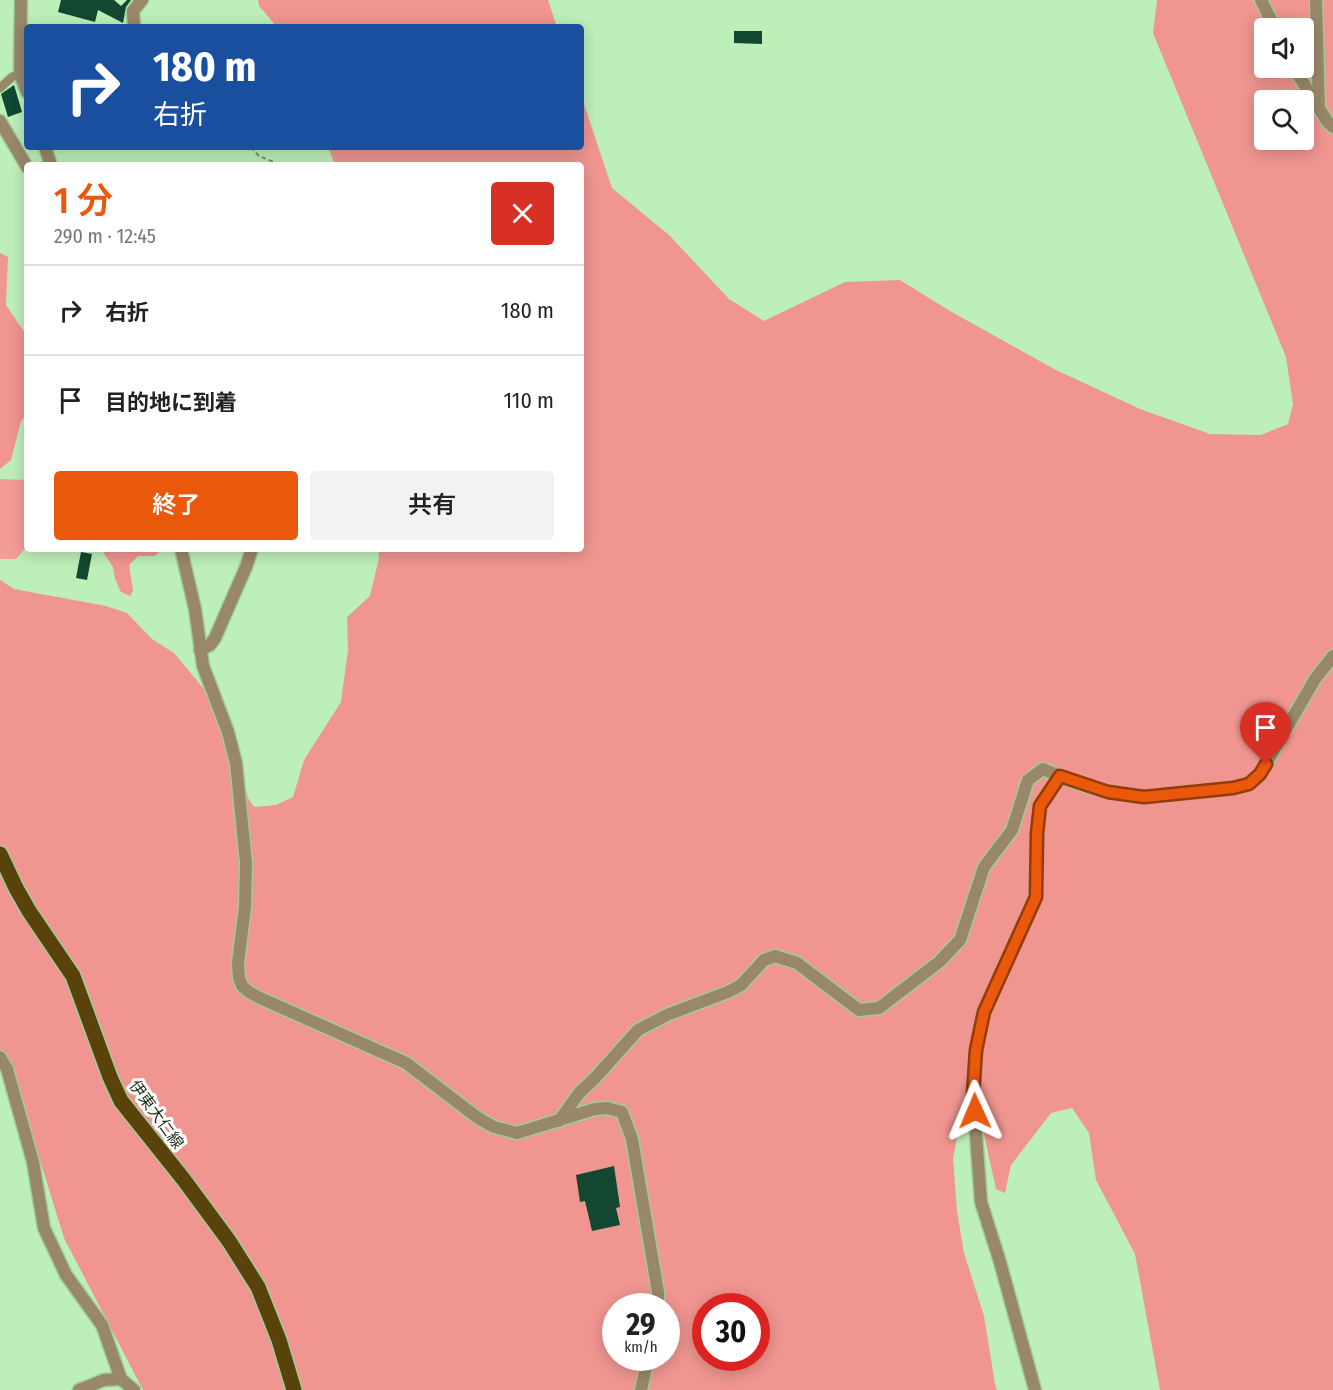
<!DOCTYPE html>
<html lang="ja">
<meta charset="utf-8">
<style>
body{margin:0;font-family:"Fira Sans Condensed","Noto Sans JP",sans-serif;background:#f2f2f2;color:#222;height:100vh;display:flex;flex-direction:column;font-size:22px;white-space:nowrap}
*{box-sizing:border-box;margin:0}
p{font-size:20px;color:#767676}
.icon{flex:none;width:33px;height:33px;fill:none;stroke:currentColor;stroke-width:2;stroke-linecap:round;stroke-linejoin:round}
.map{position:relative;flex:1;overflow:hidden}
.side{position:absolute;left:24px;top:162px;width:560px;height:390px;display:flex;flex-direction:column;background:#fff;border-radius:6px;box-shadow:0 3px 15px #0003}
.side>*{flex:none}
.top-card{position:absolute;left:24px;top:24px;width:560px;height:126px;border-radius:6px;box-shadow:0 3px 15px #0003;background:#1a4fa0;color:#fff;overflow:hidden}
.fabs{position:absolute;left:1254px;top:18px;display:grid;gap:12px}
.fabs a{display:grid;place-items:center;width:60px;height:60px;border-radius:6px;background:#fff;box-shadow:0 3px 15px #0003;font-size:30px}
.speed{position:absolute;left:602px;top:1293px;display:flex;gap:12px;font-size:30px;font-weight:700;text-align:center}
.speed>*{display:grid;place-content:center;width:78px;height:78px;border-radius:50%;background:#fff;box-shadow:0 3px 15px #0003;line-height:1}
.speed small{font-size:15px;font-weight:400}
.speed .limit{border:9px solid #d22;background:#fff;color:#111}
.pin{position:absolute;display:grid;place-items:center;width:51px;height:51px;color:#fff;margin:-62px -26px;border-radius:50% 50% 50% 0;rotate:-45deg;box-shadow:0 0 6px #0007}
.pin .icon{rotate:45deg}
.me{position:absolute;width:66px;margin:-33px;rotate:359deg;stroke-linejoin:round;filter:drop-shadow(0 0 4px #0008)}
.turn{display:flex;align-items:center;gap:21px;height:126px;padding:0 30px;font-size:27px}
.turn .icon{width:78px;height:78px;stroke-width:2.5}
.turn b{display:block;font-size:42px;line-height:51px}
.round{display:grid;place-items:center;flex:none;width:63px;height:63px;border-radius:6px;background:#f2f2f2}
.headline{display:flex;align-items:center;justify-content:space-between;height:102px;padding:0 30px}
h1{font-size:36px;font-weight:600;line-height:45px;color:#ea580c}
.cta{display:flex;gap:12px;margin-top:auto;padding:12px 30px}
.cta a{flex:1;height:69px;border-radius:6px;background:#ea580c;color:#fff;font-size:24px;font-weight:600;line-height:69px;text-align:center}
.cta a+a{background:#f2f2f2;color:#222}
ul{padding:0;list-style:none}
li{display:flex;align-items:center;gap:18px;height:90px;padding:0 30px;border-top:2px solid #e0e0e0}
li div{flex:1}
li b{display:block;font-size:22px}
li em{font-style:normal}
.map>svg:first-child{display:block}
.green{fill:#f39c98}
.forest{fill:#f09590;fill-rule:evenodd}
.building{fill:#124732}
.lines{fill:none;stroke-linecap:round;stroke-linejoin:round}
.service-casing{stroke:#a0cc9c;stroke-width:10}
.minor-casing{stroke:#a0cc9c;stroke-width:15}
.primary-casing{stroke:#a0cc9c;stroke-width:18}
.path{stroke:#6f926c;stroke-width:2;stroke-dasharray:4.5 3;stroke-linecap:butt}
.service{stroke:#998868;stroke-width:8}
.minor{stroke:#998868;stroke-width:12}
.primary{stroke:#5a420b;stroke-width:15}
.route-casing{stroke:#983908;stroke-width:15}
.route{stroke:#ea580c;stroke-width:10}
.labels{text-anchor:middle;stroke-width:6;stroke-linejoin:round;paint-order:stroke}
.street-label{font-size:16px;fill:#1a2d19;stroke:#fff}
</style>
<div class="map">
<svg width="1333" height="1390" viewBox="0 0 1333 1390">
<rect width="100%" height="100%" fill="#bdefb9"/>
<polygon class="green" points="0,479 27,480 27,546 16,559 0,559"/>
<g class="forest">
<polygon points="258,0 548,0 557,27 277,27 259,6"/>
<path d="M1157,0H1333V1390H1160L1135,1254L1096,1180L1089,1133L1072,1108L1051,1113L1011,1165L1005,1193L996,1189L980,1116H961L953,1159L957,1211L964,1253L984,1316L995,1384L997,1390H143L64,1238L22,1102L0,1050V580L14,589L106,606L127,613L152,639L174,653L204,689L215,718L240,767L248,798L254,807L276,805L293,797L304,760L341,702L348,650L347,617L370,596L379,558L378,549H580V165H335L328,147H580L581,95L612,188L669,235L729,299L764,321L845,282L900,280L950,311L1054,369L1140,409L1210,434L1261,435L1288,424L1293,404L1286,357L1153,33ZM1264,28H1304V68H1264ZM1264,100H1304V140H1264ZM615,1306H666V1358H615ZM705,1306H756V1358H705Z"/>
<polygon points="0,253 8,257 6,305 25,333 27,340 27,414 21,421 11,460 0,469"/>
<polygon points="103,549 162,549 155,556 138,556 129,565 133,591 130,596 121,592 115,579 113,567 103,552"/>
</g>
<g class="building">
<polygon points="61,0 114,0 121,6 127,0 131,0 126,7 123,23 98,10 95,22 58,12"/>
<polygon points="734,31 762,31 762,44 734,43"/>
<polygon points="14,85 22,112 8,117 1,94"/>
<polygon points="81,552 92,554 87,580 76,578"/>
<polygon points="614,1166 620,1207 616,1208 620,1225 592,1231 585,1201 580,1202 576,1175"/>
</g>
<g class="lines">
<defs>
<polyline id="service" points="0,88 12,77 20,73"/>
<g id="minor">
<polyline points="21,0 20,67 21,77 27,92"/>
<polyline points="1261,0 1275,28"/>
<polyline points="1316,0 1319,108"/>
<polyline points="134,27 133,11 142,0"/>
<polyline points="1294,68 1327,121 1333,127"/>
<polyline points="0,121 27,167"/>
<polyline points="45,147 51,165"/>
<polyline points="181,549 195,609 203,666 228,732 236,763 246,863 245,907 238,963 239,978 242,986 249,992 260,998 406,1063 478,1118 494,1127 517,1133 595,1109 607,1108 622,1112 632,1139 658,1292 658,1306"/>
<polyline points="200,650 210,645 215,638 246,567 252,549"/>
<polyline points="0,1057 7,1069 33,1162 44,1228 66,1275 102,1325 121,1379 134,1390"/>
<polyline points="559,1121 580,1092 595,1078 638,1030 669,1014 728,992 741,985 764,960 775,956 797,963 859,1010 879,1008 939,962 960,940 984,867 1012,830 1028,780 1043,769 1074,782 1108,792 1144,797 1233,788 1249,784 1260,774 1315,679 1333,656"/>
<polyline points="79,1390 104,1380 121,1379"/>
<polyline points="641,1390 648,1358"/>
<polyline points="1035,1390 1000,1262 981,1202 973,1095 976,1050 984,1012 1036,897 1037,833 1040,806 1060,776"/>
</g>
<polyline id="primary" points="0,854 16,888 29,911 73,976 110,1077 121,1101 184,1180 229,1241 258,1287 279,1340 294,1390"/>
</defs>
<use href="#service" class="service-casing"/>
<use href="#minor" class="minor-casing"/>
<use href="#primary" class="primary-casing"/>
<polyline class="path" points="251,147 259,156 281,165"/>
<use href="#service" class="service"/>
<use href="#minor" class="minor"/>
<use href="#primary" class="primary"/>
</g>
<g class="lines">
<defs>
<polyline id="route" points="975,1111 973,1095 976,1050 984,1012 1036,897 1037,833 1040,806 1060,776 1108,792 1144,797 1233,788 1249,784 1260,774 1266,764"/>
</defs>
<use href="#route" class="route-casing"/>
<use href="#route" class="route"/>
</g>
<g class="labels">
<g class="street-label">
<text transform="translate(157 1114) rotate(54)" y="6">伊東大仁線</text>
</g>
</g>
</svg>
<div class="fabs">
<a><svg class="icon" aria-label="sound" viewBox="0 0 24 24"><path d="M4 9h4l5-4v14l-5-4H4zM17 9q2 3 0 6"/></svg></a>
<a><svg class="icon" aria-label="search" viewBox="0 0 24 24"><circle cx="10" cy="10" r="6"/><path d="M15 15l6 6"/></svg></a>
</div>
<div class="speed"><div>29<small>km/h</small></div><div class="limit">30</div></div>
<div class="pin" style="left:1266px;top:764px;background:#d93025"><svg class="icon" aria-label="arrive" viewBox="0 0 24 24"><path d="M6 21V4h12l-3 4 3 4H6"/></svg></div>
<svg class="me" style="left:975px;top:1111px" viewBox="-20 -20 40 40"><path d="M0-17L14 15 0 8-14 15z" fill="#ea580c" stroke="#fff" stroke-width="4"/></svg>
<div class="top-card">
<div class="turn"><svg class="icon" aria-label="right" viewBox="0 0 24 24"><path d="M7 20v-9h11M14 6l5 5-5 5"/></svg><div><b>180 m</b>右折</div></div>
</div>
<section class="side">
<div class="headline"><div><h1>1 分</h1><p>290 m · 12:45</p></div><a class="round" style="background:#d93025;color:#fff"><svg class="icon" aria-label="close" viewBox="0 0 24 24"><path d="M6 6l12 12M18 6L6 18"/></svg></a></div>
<ul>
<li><svg class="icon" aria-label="right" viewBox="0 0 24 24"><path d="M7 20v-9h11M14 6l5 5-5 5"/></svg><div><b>右折</b></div><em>180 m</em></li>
<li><svg class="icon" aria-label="arrive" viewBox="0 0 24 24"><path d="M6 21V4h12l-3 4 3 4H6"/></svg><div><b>目的地に到着</b></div><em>110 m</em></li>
</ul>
<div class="cta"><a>終了</a><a>共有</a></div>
</section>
</div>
